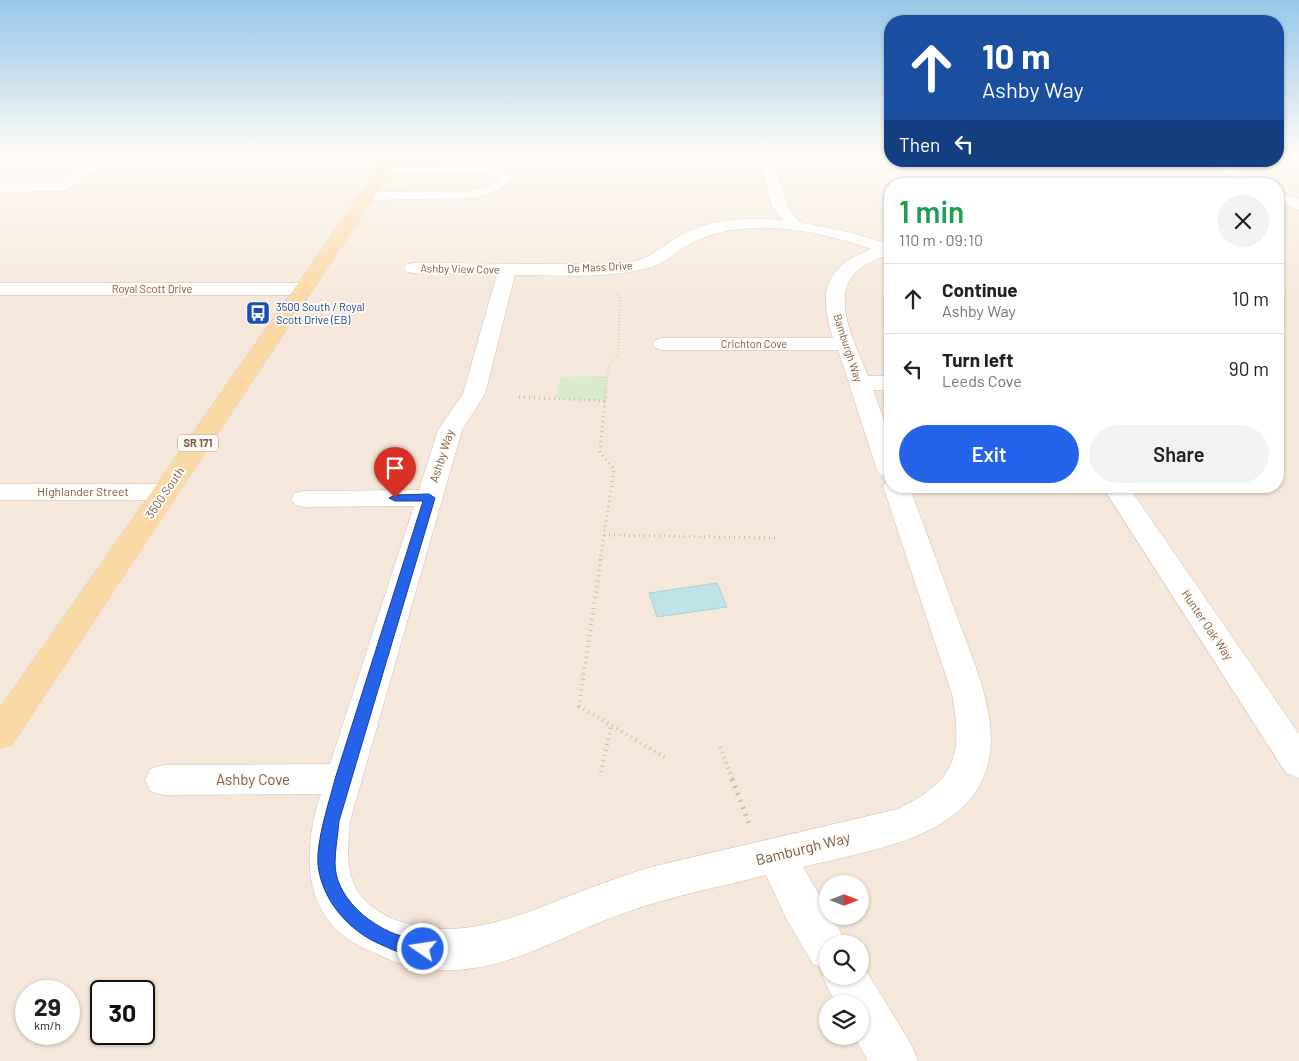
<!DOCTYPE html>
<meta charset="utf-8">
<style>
body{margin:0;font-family:Barlow,sans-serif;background:#f2f2f2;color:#202124;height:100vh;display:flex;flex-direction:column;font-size:19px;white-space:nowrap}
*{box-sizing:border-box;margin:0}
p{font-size:16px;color:#757577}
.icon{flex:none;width:28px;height:28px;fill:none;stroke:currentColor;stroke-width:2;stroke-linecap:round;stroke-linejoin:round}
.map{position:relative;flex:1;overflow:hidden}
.panel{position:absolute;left:884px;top:178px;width:400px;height:315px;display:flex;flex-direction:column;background:#fff;border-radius:20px;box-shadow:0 1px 4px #0004}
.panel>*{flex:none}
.hud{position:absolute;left:884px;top:15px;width:400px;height:152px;border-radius:20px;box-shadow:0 1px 4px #0004;background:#1a4fa0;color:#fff;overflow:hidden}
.needle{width:32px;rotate:90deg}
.tools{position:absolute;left:819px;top:875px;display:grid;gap:10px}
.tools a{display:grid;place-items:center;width:50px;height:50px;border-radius:50%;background:#fff;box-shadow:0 1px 4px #0004;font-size:25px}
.speed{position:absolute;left:15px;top:980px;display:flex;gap:10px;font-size:25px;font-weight:700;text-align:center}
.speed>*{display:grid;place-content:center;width:65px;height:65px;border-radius:50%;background:#fff;box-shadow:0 1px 4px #0004;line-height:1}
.speed small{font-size:12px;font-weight:400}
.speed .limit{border:2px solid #111;border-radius:8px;background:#fff;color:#111}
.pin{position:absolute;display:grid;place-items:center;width:42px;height:42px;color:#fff;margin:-51px -21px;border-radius:50% 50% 50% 0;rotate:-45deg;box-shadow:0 0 5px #0007}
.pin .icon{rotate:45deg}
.me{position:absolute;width:55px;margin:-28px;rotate:283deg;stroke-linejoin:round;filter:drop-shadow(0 0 4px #0008)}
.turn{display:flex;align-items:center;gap:18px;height:105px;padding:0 15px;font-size:22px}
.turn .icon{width:65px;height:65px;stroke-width:2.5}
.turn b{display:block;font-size:35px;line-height:42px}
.then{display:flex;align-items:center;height:48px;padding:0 15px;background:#0003;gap:10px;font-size:19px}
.round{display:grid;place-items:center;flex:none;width:52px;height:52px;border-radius:26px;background:#f2f2f2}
.overview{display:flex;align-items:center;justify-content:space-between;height:85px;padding:0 15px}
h1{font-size:30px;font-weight:600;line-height:38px;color:#1e9e55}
.button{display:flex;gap:10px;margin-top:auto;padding:10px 15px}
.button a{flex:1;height:58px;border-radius:30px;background:#2563eb;color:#fff;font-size:20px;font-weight:600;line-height:58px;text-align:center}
.button a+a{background:#f2f2f2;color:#202124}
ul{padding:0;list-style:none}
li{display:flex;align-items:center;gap:15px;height:70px;padding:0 15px;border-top:1px solid #e0e0e0}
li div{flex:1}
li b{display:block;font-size:19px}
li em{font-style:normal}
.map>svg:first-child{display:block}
.residential{fill:#f5e8da;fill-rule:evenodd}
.green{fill:#d8ecc9}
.water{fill:#bfe3e8;stroke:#a5d3da}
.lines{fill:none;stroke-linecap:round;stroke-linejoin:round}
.lane-casing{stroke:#d1beb0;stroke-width:1}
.street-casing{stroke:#d1beb0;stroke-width:1}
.primary-casing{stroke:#dad1cd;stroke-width:1}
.path-far3{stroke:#d9b8a5;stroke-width:2.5;stroke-dasharray:0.5 2.5;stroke-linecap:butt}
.path-far2{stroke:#d9b8a5;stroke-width:3;stroke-dasharray:1 4;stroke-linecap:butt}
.path-far1{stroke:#d9b8a5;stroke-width:4;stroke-dasharray:1 4.5;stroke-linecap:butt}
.path{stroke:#d9b8a5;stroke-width:5;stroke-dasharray:2 5.5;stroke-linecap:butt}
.lane{fill:#fff;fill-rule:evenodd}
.street{fill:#fff;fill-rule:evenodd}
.primary{fill:#fbd9a5;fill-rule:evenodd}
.route{fill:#2563eb;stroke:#184099}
.labels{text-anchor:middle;stroke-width:4;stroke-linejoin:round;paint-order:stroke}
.far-street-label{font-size:11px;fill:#7a5c4d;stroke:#fffaf3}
.far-transit-label{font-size:11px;fill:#164399;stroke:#fffaf3;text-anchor:start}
.shield{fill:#fffaf3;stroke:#a28b7f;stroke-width:1}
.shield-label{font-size:11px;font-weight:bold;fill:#7a5c4d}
.street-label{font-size:12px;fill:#7a5c4d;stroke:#fffaf3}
.near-street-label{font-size:15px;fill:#7a5c4d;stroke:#fffaf3}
</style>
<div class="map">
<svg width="1299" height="1061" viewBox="0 0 1299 1061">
<rect width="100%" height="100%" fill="#fdf6ec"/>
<path class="residential" d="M0,152H890V161H1278V152H1299V1061H0ZM890,184H1278V486H890ZM828,884H860V916H828ZM828,944H860V976H828ZM26,991H69V1034H26ZM101,991H144V1034H101ZM828,1004H860V1036H828Z"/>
<polygon class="green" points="607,376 606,401 554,399 561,377"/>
<polygon class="water" points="717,583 727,607 657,617 649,593"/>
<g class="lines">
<defs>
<polygon id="lane" points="485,167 502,170 513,177 499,190 477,198 367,200 361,196 367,192 471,191 487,187 500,178 485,173 380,173 378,171 380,169 384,168"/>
<g id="street">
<polygon points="93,152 107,152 99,168 66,191 0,192 0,184 58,184 88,163"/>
<path d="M756,152H770L788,206L799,222L844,231L890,244V255C882,256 873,261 865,265C824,290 856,343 868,376H890V390H873L890,436V478L881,475L877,470L838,350H663L656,348L653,344L656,340L663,338H833C818,292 824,268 871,249C819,231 753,217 700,239C677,248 671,263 644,269C603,279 557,275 515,275L485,394L462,430L350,821C346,865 345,896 389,917C451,945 514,918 572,895C600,884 627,874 655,866L898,809C956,781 963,756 952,694L883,486L887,481L890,480V486H909C925,529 941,572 956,614C983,687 1026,772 940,824C903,847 846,856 803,867L828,910V916H832L847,944H828V976H860V961L911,1044L918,1061H868L854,1036H860V1004H836L822,976L825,969L813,964L787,920L766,875C720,887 672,896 627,912C576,929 528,960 474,968C440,974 407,969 375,953C367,949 359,946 351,941C300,909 304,844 321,794L163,795L150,791L145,780L150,769L163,765L330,764L414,506L304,507L295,505L291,499L295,493L304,491L419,490L438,430L463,394L497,274L413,273L407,272L404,268L407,264L413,263C463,263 512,264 562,264C585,264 608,265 631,262C652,258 663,245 681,235C709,219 750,217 782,220L772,206Z"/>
<polygon points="1206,161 1224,161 1260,184 1242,184"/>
<polygon points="1278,191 1299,199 1299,210 1278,201"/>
<polygon points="0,283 303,283 310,285 312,289 310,293 303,295 0,295"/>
<polygon points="0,484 165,484 174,486 178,492 174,498 165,500 0,500"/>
<polygon points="1102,486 1128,486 1299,734 1299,778 1286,773"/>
</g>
<polygon id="primary" points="390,152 404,152 12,745 0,749 0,708"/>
</defs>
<use href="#lane" class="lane-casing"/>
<use href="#street" class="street-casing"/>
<use href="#primary" class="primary-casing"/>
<polyline class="path-far3" points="606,390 608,367 618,356 620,302 617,292"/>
<g class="path-far2">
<polyline points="519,397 606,401"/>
<polyline points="604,535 776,538"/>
<polyline points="600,561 614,469 600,452 606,388"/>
</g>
<g class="path-far1">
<polyline points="601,559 579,706 666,758"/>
<polyline points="720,747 733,780"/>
<polyline points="601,772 611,726"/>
</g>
<polyline class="path" points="732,779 750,826"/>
<use href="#lane" class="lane"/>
<use href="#street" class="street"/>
<use href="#primary" class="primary"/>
</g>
<linearGradient id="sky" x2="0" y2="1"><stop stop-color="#97c7e8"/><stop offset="0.51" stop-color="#fefbf6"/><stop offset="1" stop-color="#fefbf6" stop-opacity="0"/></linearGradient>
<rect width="1299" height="300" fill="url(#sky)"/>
<path class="route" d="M429,494L435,498L339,821C338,835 335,849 335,863C335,896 367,923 395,934C406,938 418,938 429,943L432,949L429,955C415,960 395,951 382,945C350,932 322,901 318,865C316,841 329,803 335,779L423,501H395L389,498L395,495Z"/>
<defs>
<symbol id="bus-square" viewBox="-11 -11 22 22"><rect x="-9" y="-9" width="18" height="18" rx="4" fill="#1a4fb4" stroke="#fffaf3"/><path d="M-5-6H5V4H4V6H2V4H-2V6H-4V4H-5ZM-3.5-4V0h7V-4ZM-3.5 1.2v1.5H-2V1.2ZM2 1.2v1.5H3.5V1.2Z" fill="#fff"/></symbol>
</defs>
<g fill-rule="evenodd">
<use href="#bus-square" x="244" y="299" width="28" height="28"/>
</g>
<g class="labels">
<g class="far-street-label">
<text transform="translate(600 267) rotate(-3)" y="4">De Mass Drive</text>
<text transform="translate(460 269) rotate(1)" y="4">Ashby View Cove</text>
<text x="152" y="293">Royal Scott Drive</text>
<text x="754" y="348">Crichton Cove</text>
<text transform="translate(848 348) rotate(72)" y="4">Bamburgh Way</text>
</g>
<g class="far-transit-label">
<text x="276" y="311">3500 South / Royal<tspan x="276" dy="13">Scott Drive (EB)</tspan></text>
</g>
<rect class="shield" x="178" y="434.5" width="40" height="17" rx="4"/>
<g class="shield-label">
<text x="198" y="447">SR 171</text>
</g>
<g class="street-label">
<text transform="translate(442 456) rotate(-72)" y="4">Ashby Way</text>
<text x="83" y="496">Highlander Street</text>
<text transform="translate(165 493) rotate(-56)" y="4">3500 South</text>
<text transform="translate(1207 625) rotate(56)" y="4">Hunter Oak Way</text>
</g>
<g class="near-street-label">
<text x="253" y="785">Ashby Cove</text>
<text transform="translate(803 849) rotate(-14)" y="5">Bamburgh Way</text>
</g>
</g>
</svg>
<div class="tools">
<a><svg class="needle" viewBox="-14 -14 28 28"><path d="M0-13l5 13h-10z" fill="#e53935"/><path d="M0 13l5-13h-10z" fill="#757577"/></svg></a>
<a><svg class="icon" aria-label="search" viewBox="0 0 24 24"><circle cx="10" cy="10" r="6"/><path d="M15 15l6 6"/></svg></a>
<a><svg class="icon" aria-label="layers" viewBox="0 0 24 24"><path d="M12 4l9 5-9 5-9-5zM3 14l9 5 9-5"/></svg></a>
</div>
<div class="speed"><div>29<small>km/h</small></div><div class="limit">30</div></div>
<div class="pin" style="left:395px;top:498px;background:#d93025"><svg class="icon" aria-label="arrive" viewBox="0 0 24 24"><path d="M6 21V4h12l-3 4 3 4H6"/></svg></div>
<svg class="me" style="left:423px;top:949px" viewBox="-20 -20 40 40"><circle r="17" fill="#2563eb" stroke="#fff" stroke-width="3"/><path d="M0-11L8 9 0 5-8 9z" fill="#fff"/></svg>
<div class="hud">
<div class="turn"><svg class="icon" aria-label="ahead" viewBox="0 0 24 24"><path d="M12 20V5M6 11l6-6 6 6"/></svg><div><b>10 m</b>Ashby Way</div></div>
<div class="then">Then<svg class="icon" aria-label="left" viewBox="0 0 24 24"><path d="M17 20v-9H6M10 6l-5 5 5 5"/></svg></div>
</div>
<section class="panel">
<div class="overview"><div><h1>1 min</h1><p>110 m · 09:10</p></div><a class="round"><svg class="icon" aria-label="close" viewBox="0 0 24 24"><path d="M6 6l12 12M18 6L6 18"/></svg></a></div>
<ul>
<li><svg class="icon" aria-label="ahead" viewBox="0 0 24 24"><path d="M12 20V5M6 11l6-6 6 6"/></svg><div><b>Continue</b><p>Ashby Way</p></div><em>10 m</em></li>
<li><svg class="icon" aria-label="left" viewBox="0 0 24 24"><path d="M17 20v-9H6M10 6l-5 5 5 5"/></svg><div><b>Turn left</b><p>Leeds Cove</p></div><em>90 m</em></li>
</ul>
<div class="button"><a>Exit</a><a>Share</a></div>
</section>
</div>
